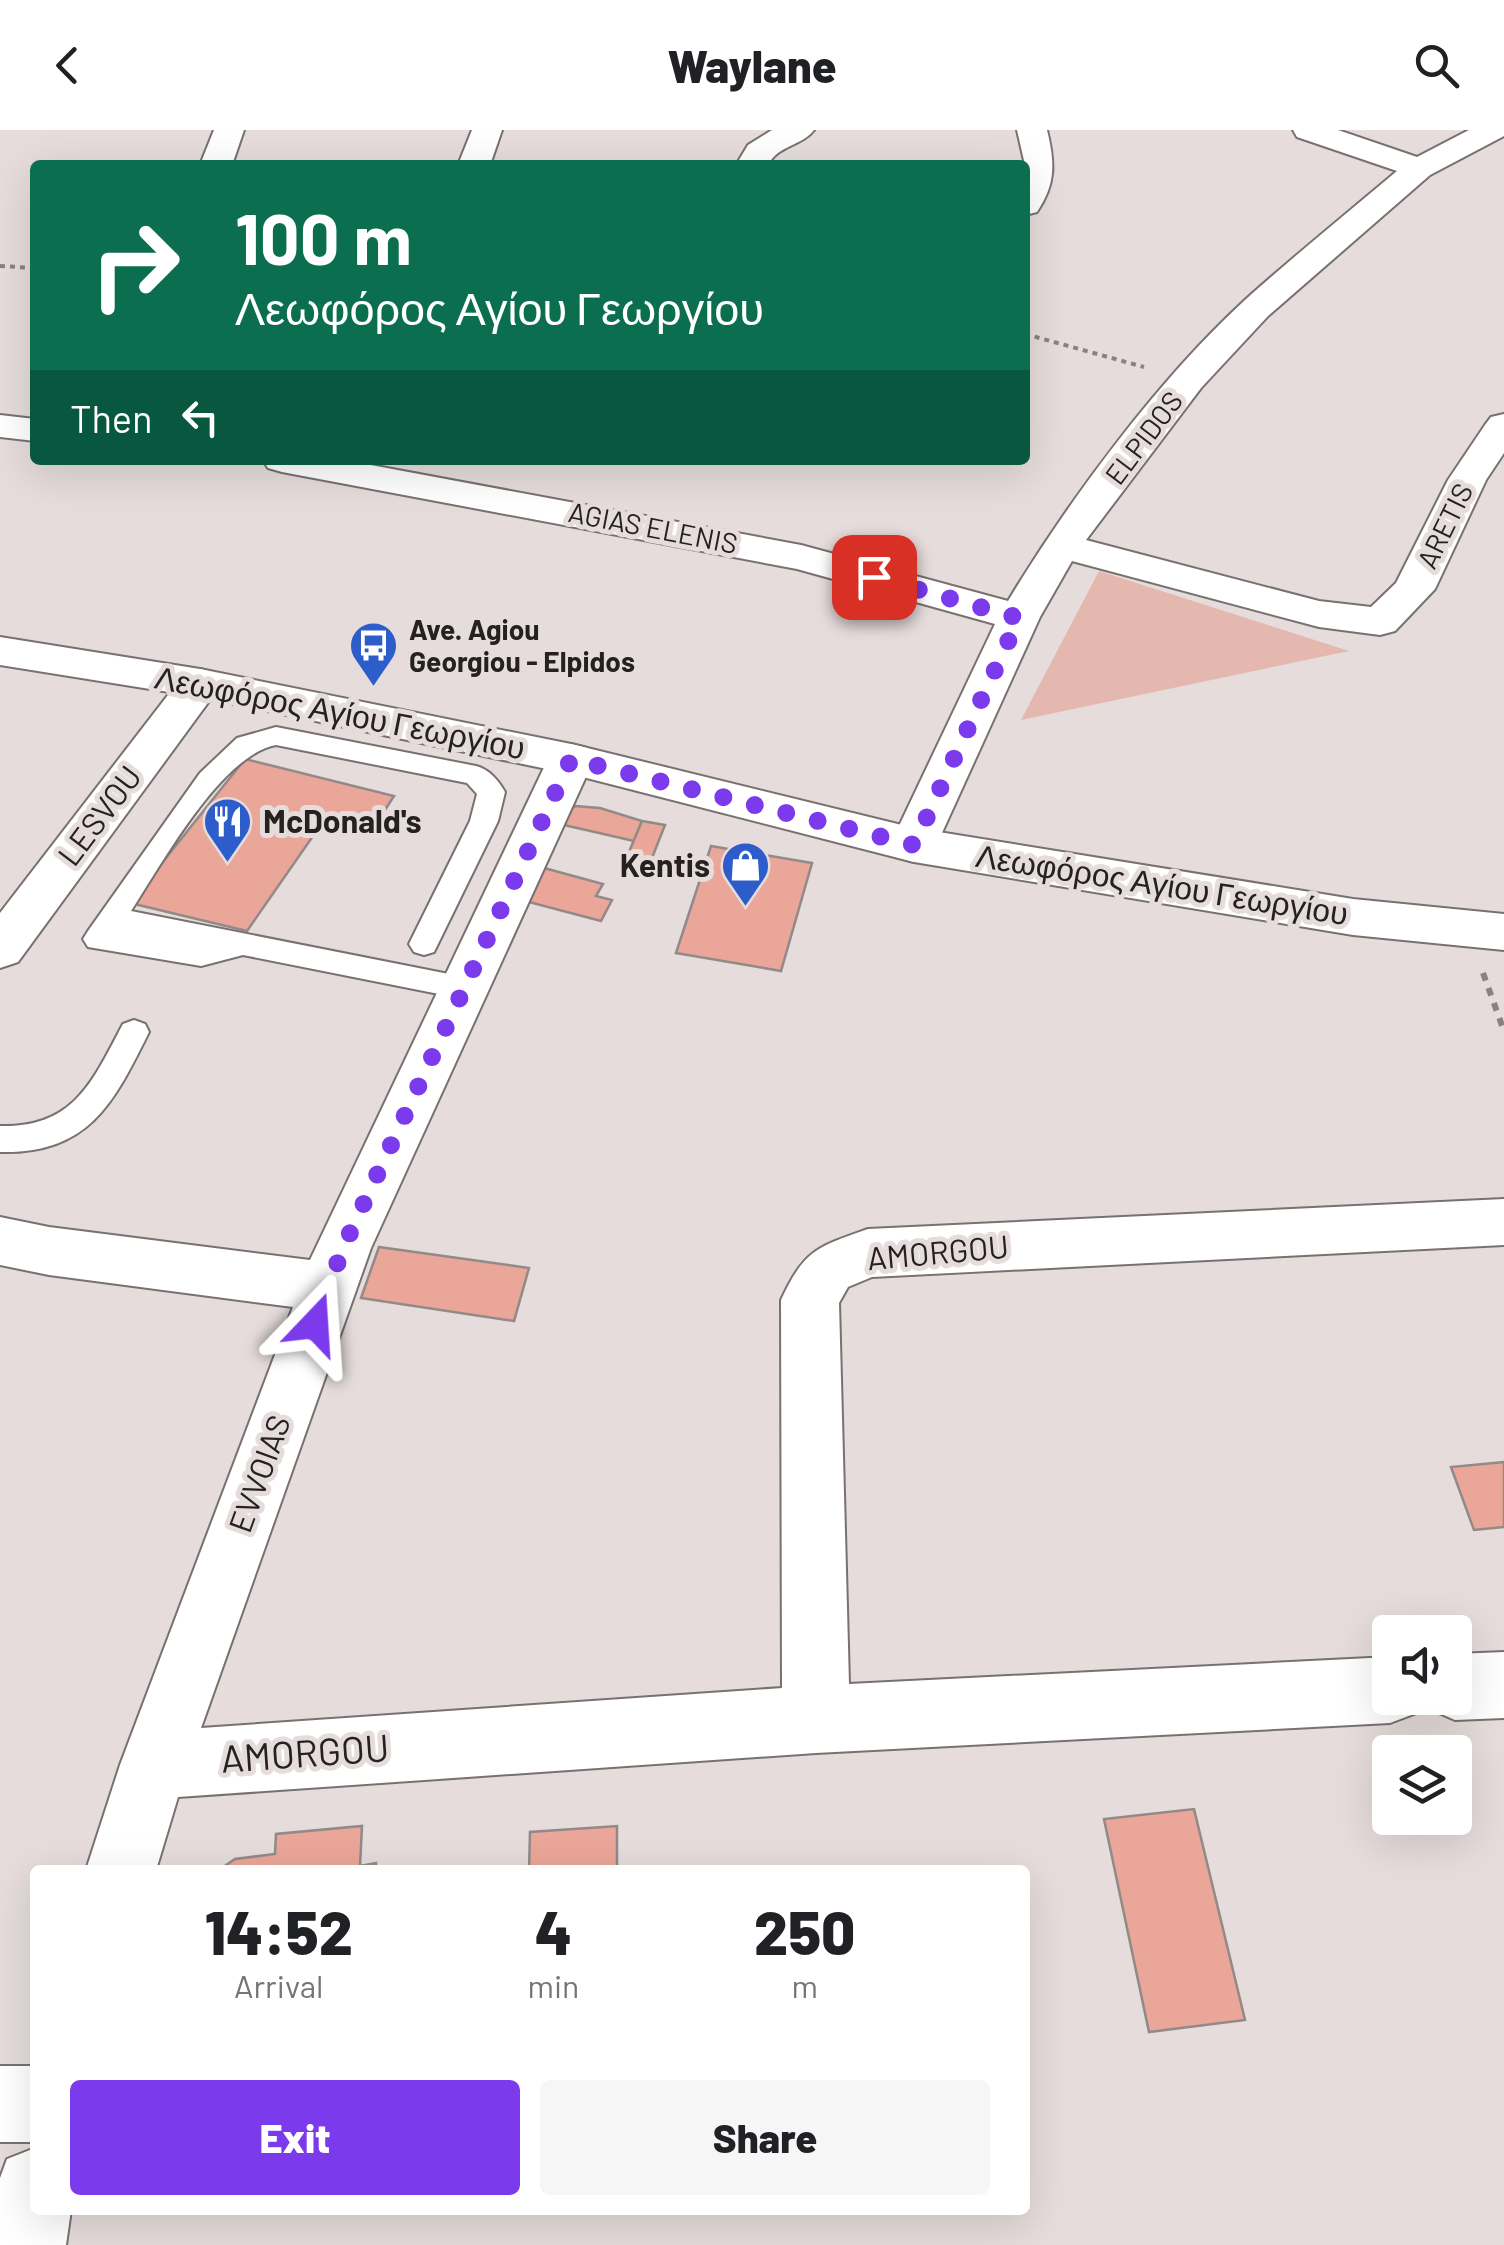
<!DOCTYPE html>
<meta charset="utf-8">
<style>
body{margin:0;font-family:Barlow,sans-serif;background:#f6f6f6;color:#202124;height:100vh;display:flex;flex-direction:column;font-size:38px;white-space:nowrap}
*{box-sizing:border-box;margin:0}
p{font-size:32px;color:#757577}
.icon{flex:none;width:55px;height:55px;fill:none;stroke:currentColor;stroke-width:2;stroke-linecap:round;stroke-linejoin:round}
.map{position:relative;flex:1;overflow:hidden}
.drawer{position:absolute;left:30px;top:1735px;width:1000px;height:350px;display:flex;flex-direction:column;background:#fff;border-radius:10px;box-shadow:0 10px 40px #0002}
.drawer>*{flex:none}
.banner{position:absolute;left:30px;top:30px;width:1000px;height:305px;border-radius:10px;box-shadow:0 10px 40px #0002;background:#0b6e4f;color:#fff;overflow:hidden}
.tools{position:absolute;left:1372px;top:1485px;display:grid;gap:20px}
.tools a{display:grid;place-items:center;width:100px;height:100px;border-radius:10px;background:#fff;box-shadow:0 10px 40px #0002;font-size:50px}
.pin{position:absolute;display:grid;place-items:center;width:85px;height:85px;color:#fff;margin:-42px;border-radius:20px;box-shadow:0 5px 15px #0006}
.me{position:absolute;width:110px;margin:-55px;rotate:20deg;stroke-linejoin:round;filter:drop-shadow(0 0 8px #0008)}
.turn{display:flex;align-items:center;gap:35px;height:210px;padding:0 40px;font-size:45px}
.turn .icon{width:130px;height:130px;stroke-width:2.5}
.turn b{display:block;font-size:70px;line-height:85px}
.then{display:flex;align-items:center;height:95px;padding:0 40px;background:#0003;gap:20px;font-size:38px}
.eta{display:flex;justify-content:space-evenly;align-items:center;height:170px;text-align:center}
.eta b{font-size:60px;font-weight:800;line-height:70px}
.action{display:flex;gap:20px;margin-top:auto;padding:20px 40px}
.action a{flex:1;height:115px;border-radius:10px;background:#7c3aed;color:#fff;font-size:40px;font-weight:800;line-height:115px;text-align:center}
.action a+a{background:#f6f6f6;color:#202124}
header{display:flex;justify-content:space-between;align-items:center;height:130px;padding:0 40px;background:#fff;font-size:45px;font-weight:800}
.map>svg:first-child{display:block}
.green{fill:#e4b8af}
.building{fill:#eaa698;stroke:#918a88;stroke-width:2.5}
.lines{fill:none;stroke-linecap:round;stroke-linejoin:round}
.lane-casing{stroke:#787170;stroke-width:4}
.street-casing{stroke:#787170;stroke-width:4}
.secondary-casing{stroke:#787170;stroke-width:4}
.path-far1{stroke:#888281;stroke-width:4;stroke-dasharray:5 5;stroke-linecap:butt}
.path{stroke:#888281;stroke-width:6;stroke-dasharray:8 8;stroke-linecap:butt}
.lane{fill:#fff;fill-rule:evenodd}
.street{fill:#fff;fill-rule:evenodd}
.secondary{fill:#fff;fill-rule:evenodd}
.route{stroke:#7c3aed;stroke-width:18;stroke-dasharray:0 32.4}
.labels{text-anchor:middle;stroke-width:10;stroke-linejoin:round;paint-order:stroke}
.far-street-label{font-size:28px;fill:#242120;stroke:#e5dcdb}
.far-poi-label{font-size:28px;font-weight:bold;fill:#242120;stroke:#e5dcdb;text-anchor:start}
.street-label{font-size:32px;fill:#242120;stroke:#e5dcdb}
.poi-label{font-size:32px;font-weight:bold;fill:#242120;stroke:#e5dcdb;text-anchor:start}
.near-street-label{font-size:38px;fill:#242120;stroke:#e5dcdb}
</style>
<header><svg class="icon" aria-label="back" viewBox="0 0 24 24"><path d="M15 5l-7 7 7 7"/></svg>Waylane<svg class="icon" aria-label="search" viewBox="0 0 24 24"><circle cx="10" cy="10" r="6"/><path d="M15 15l6 6"/></svg></header>
<div class="map">
<svg width="1504" height="2115" viewBox="0 0 1504 2115">
<rect width="100%" height="100%" fill="#e5dcdb"/>
<polygon class="green" points="1099,441 1349,521 1021,590"/>
<g class="building">
<polygon points="245,629 394,666 376,694 329,683 247,801 130,773"/>
<polygon points="575,676 600,678 642,691 634,711 564,695 565,685"/>
<polygon points="642,691 665,695 650,733 626,729"/>
<polygon points="711,716 812,733 781,841 676,823"/>
<polygon points="544,738 603,754 596,766 612,770 601,791 525,771"/>
<polygon points="379,1117 529,1138 514,1191 361,1168"/>
<polygon points="1504,1332 1504,1397 1474,1400 1451,1337"/>
<polygon points="1194,1679 1245,1890 1149,1902 1104,1689"/>
<polygon points="362,1696 360,1736 376,1733 376,1740 219,1740 235,1729 275,1724 276,1704"/>
<polygon points="617,1696 617,1740 529,1740 530,1702"/>
</g>
<g class="lines">
<defs>
<g id="lane">
<path d="M276,597L476,636C489,639 498,650 505,662L498,691L434,822L424,825L414,822L409,814L470,691L477,664L467,653L276,615C221,625 161,735 131,781L464,847L475,850L479,858L475,866L464,869L243,825L201,836L88,817L83,809L88,801L200,643L237,608Z"/>
<path d="M134,890L145,894L149,902C114,972 90,1024 0,1022V996C75,998 93,950 123,894Z"/>
</g>
<g id="street">
<polygon points="214,0 244,0 232,35 200,35"/>
<polygon points="472,0 502,0 490,35 458,35"/>
<path d="M772,0H814C802,16 778,15 768,35H736L748,15Z"/>
<path d="M1017,0H1047C1055,33 1056,54 1037,82L1025,85V35Z"/>
<path d="M1293,0H1338L1417,27L1469,0H1504V6L1430,45L1268,186L1201,258L1086,410L1319,471L1371,477L1396,453L1448,350L1485,295L1491,287L1504,284V323L1486,350L1435,459L1395,501L1380,505L1319,497L1072,431L1040,487L931,727L914,732L897,727L890,715L995,494L797,439L282,342L268,338L263,330H344L801,415L1008,471C1069,370 1158,250 1245,170C1294,126 1346,84 1397,41L1297,7Z"/>
<polygon points="0,285 35,289 35,311 0,307"/>
<polygon points="200,539 215,543 222,553 215,563 18,832 0,838 0,783 185,543"/>
<path d="M571,614L587,618L594,629L371,1118L201,1598L782,1558L781,1170C805,1119 817,1117 868,1099L1504,1069V1115L872,1147L848,1157L839,1173L849,1554L1390,1527V1568H1420L1414,1584L1390,1593L816,1623L178,1667L156,1740H86L120,1635L293,1177L49,1145L0,1135V1087L49,1097L310,1130L548,629L555,618Z"/>
<polygon points="1504,1522 1504,1588 1455,1590 1432,1580 1426,1568 1455,1568 1455,1524"/>
<rect x="0" y="1936" width="35" height="76"/>
<polygon points="35,2018 35,2080 71,2080 66,2115 0,2115 0,2048 7,2029"/>
</g>
<polygon id="secondary" points="0,507 200,539 571,614 914,698 1353,769 1504,784 1504,820 1353,805 914,732 571,644 200,567 0,535"/>
</defs>
<use href="#lane" class="lane-casing"/>
<use href="#street" class="street-casing"/>
<use href="#secondary" class="secondary-casing"/>
<g class="path-far1">
<polyline points="0,136 35,138"/>
<polyline points="1025,204 1144,237"/>
</g>
<polyline class="path" points="1483,843 1504,901"/>
<use href="#lane" class="lane"/>
<use href="#street" class="street"/>
<use href="#secondary" class="secondary"/>
</g>
<g class="lines">
<polyline class="route" points="315,1194 343,1118 571,629 914,715 1019,488 874,447"/>
</g>
<defs>
<symbol id="bus-pin" viewBox="-11 -11 22 30"><path d="M0 17L-7.5 6A9.5 9.5 0 1 1 7.5 6Z" fill="#2d5ccb" stroke="#e5dcdb"/><path d="M-5-6H5V4H4V6H2V4H-2V6H-4V4H-5ZM-3.5-4V0h7V-4ZM-3.5 1.2v1.5H-2V1.2ZM2 1.2v1.5H3.5V1.2Z" fill="#fff"/></symbol>
<symbol id="restaurant-pin" viewBox="-11 -11 22 30"><path d="M0 17L-7.5 6A9.5 9.5 0 1 1 7.5 6Z" fill="#2d5ccb" stroke="#e5dcdb"/><path d="M-5-6h1v4h1v-4h1v4h1v-4h1v5L-1.5 .5V6h-2V.5L-5-1ZM5-6V6H3V1.5H1.5Q1.5-4 5-6Z" fill="#fff"/></symbol>
<symbol id="shop-pin" viewBox="-11 -11 22 30"><path d="M0 17L-7.5 6A9.5 9.5 0 1 1 7.5 6Z" fill="#2d5ccb" stroke="#e5dcdb"/><path d="M-5-2.5h2.3a2.7 3.5 0 0 1 5.4 0H5L5.5 6h-11ZM-1.5-2.5h3a1.5 2.3 0 0 0-3 0Z" fill="#fff"/></symbol>
</defs>
<g fill-rule="evenodd">
<use href="#bus-pin" x="346" y="488" width="55" height="75"/>
<use href="#restaurant-pin" x="200" y="664" width="55" height="75"/>
<use href="#shop-pin" x="718" y="708" width="55" height="75"/>
</g>
<g class="labels">
<g class="far-street-label">
<text transform="translate(1144 308) rotate(-53)" y="10">ELPIDOS</text>
<text transform="translate(1445 396) rotate(-64)" y="10">ARETIS</text>
<text transform="translate(653 398) rotate(11)" y="10">AGIAS ELENIS</text>
</g>
<g class="far-poi-label">
<text x="409" y="510">Ave. Agiou<tspan x="409" dy="32">Georgiou - Elpidos</tspan></text>
</g>
<g class="street-label">
<text transform="translate(340 583) rotate(11)" y="11">Λεωφόρος Αγίου Γεωργίου</text>
<text transform="translate(100 686) rotate(-53)" y="11">LESVOU</text>
<text transform="translate(1162 755) rotate(9)" y="11">Λεωφόρος Αγίου Γεωργίου</text>
<text transform="translate(938 1123) rotate(-5)" y="11">AMORGOU</text>
<text transform="translate(260 1344) rotate(-70)" y="11">EVVOIAS</text>
</g>
<g class="poi-label">
<text x="263" y="703">McDonald's</text>
<text x="710" y="747" text-anchor="end">Kentis</text>
</g>
<g class="near-street-label">
<text transform="translate(305 1624) rotate(-4)" y="13">AMORGOU</text>
</g>
</g>
</svg>
<div class="tools">
<a><svg class="icon" aria-label="sound" viewBox="0 0 24 24"><path d="M4 9h4l5-4v14l-5-4H4zM17 9q2 3 0 6"/></svg></a>
<a><svg class="icon" aria-label="layers" viewBox="0 0 24 24"><path d="M12 4l9 5-9 5-9-5zM3 14l9 5 9-5"/></svg></a>
</div>
<div class="pin" style="left:874px;top:447px;background:#d93025"><svg class="icon" aria-label="arrive" viewBox="0 0 24 24"><path d="M6 21V4h12l-3 4 3 4H6"/></svg></div>
<svg class="me" style="left:315px;top:1194px" viewBox="-20 -20 40 40"><path d="M0-17L14 15 0 8-14 15z" fill="#7c3aed" stroke="#fff" stroke-width="4"/></svg>
<div class="banner">
<div class="turn"><svg class="icon" aria-label="right" viewBox="0 0 24 24"><path d="M7 20v-9h11M14 6l5 5-5 5"/></svg><div><b>100 m</b>Λεωφόρος Αγίου Γεωργίου</div></div>
<div class="then">Then<svg class="icon" aria-label="left" viewBox="0 0 24 24"><path d="M17 20v-9H6M10 6l-5 5 5 5"/></svg></div>
</div>
<section class="drawer">
<div class="eta">
<div><b>14:52</b><p>Arrival</p></div>
<div><b>4</b><p>min</p></div>
<div><b>250</b><p>m</p></div>
</div>
<div class="action"><a>Exit</a><a>Share</a></div>
</section>
</div>
